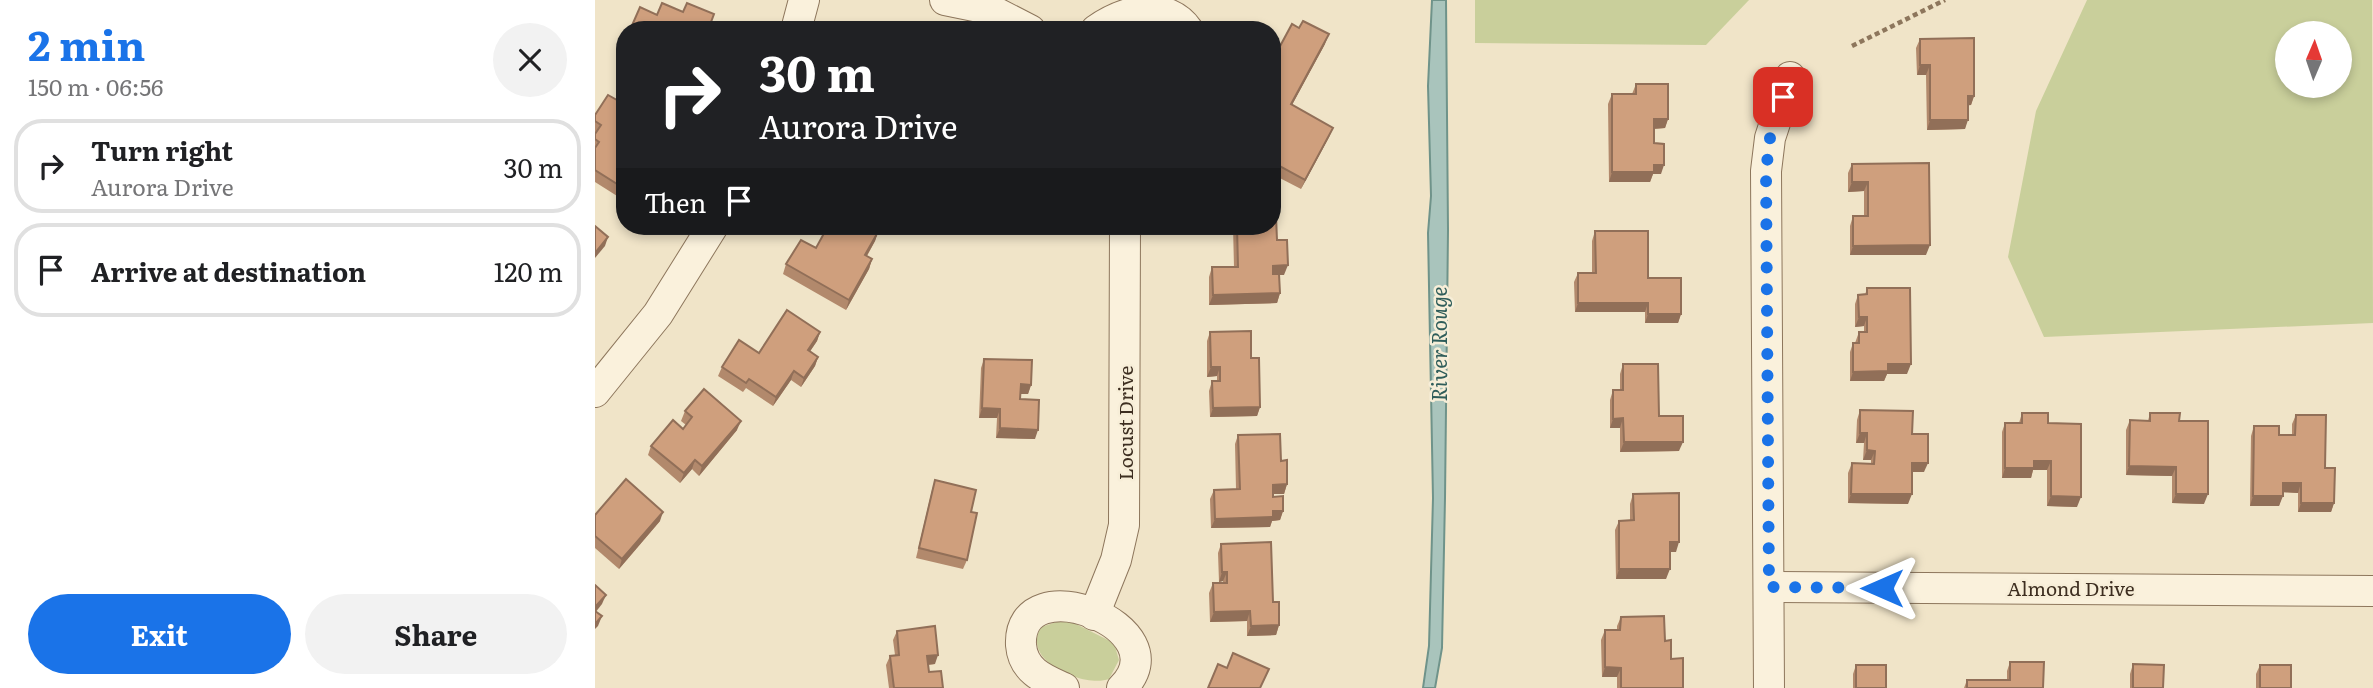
<!DOCTYPE html>
<meta charset="utf-8">
<style>
body{margin:0;font-family:Literata,serif;background:#f2f2f2;color:#202124;height:100vh;display:flex;flex-direction:column;font-size:26px;white-space:nowrap}
*{box-sizing:border-box;margin:0}
p{font-size:23px;color:#757577}
.icon{flex:none;width:38px;height:38px;fill:none;stroke:currentColor;stroke-width:2;stroke-linecap:round;stroke-linejoin:round}
.map{position:relative;flex:1;overflow:hidden}
.drawer{display:flex;flex-direction:column;background:#fff;width:595px}
.drawer>*{flex:none}
.hud{position:absolute;left:21px;top:21px;width:665px;height:214px;border-radius:28px;box-shadow:0 4px 10px #0003;background:#202124;color:#fff;overflow:hidden}
.needle{width:46px;rotate:2deg}
.buttons{position:absolute;left:1680px;top:21px;display:grid;gap:14px}
.buttons a{display:grid;place-items:center;width:77px;height:77px;border-radius:50%;background:#fff;box-shadow:0 4px 10px #0003;font-size:35px}
.pin{position:absolute;display:grid;place-items:center;width:60px;height:60px;color:#fff;margin:-30px;border-radius:14px;box-shadow:0 4px 10px #0006}
.me{position:absolute;width:77px;margin:-38px;rotate:270deg;stroke-linejoin:round;filter:drop-shadow(0 0 5px #0008)}
.turn{display:flex;align-items:center;gap:24px;height:147px;padding:0 28px;font-size:32px}
.turn .icon{width:91px;height:91px;stroke-width:2.5}
.turn b{display:block;font-size:49px;line-height:60px}
.then{display:flex;align-items:center;height:66px;padding:0 28px;background:#0003;gap:14px;font-size:26px}
.round{display:grid;place-items:center;flex:none;width:74px;height:74px;border-radius:37px;background:#f2f2f2}
.head{display:flex;align-items:center;justify-content:space-between;height:119px;padding:0 28px}
h1{font-size:42px;font-weight:700;line-height:52px;color:#1a73e8}
.primary-button{display:flex;gap:14px;margin-top:auto;padding:14px 28px}
.primary-button a{flex:1;height:80px;border-radius:42px;background:#1a73e8;color:#fff;font-size:28px;font-weight:700;line-height:80px;text-align:center}
.primary-button a+a{background:#f2f2f2;color:#202124}
ul{padding:0;list-style:none}
li{display:flex;align-items:center;gap:21px;height:94px;margin:0 14px 10px;padding:0 14px;border:4px solid #e0e0e0;border-radius:28px}
li div{flex:1}
li b{display:block;font-size:26px}
li em{font-style:normal}
main{display:flex;flex:1;min-height:0}
.map>svg:first-child{display:block}
.green{fill:#c9cf9b;fill-rule:evenodd}
.water{fill:#a9c4bc;stroke:#6f938a;stroke-width:2}
.lines{fill:none;stroke-linecap:round;stroke-linejoin:round}
.minor-casing{stroke:#8d765c;stroke-width:32}
.path{stroke:#8d765c;stroke-width:4.5;stroke-dasharray:5 3.5;stroke-linecap:butt}
.minor{stroke:#faf1dc;stroke-width:30}
.wall{fill:#b2896c}
.shaded-wall{fill:#916f58}
.building{fill:#cf9f7d;stroke:#916f58;stroke-width:2}
.route{stroke:#1a73e8;stroke-width:12;stroke-dasharray:0 21.6}
.labels{text-anchor:middle;stroke-width:5;stroke-linejoin:round;paint-order:stroke}
.street-label{font-size:19px;fill:#3d2e20;stroke:#f7eed8}
.water-label{font-size:21px;font-style:italic;fill:#2f5d5a;stroke:#f7eed8}
</style>
<main>
<section class="drawer">
<div class="head"><div><h1>2 min</h1><p>150 m · 06:56</p></div><a class="round"><svg class="icon" aria-label="close" viewBox="0 0 24 24"><path d="M6 6l12 12M18 6L6 18"/></svg></a></div>
<ul>
<li><svg class="icon" aria-label="right" viewBox="0 0 24 24"><path d="M7 20v-9h11M14 6l5 5-5 5"/></svg><div><b>Turn right</b><p>Aurora Drive</p></div><em>30 m</em></li>
<li><svg class="icon" aria-label="arrive" viewBox="0 0 24 24"><path d="M6 21V4h12l-3 4 3 4H6"/></svg><div><b>Arrive at destination</b></div><em>120 m</em></li>
</ul>
<div class="primary-button"><a>Exit</a><a>Share</a></div>
</section>
<div class="map">
<svg width="1778" height="688" viewBox="0 0 1778 688">
<rect width="100%" height="100%" fill="#f0e4c8"/>
<g class="green">
<polygon points="880,0 1154,0 1111,45 880,43"/>
<path d="M1492,0H1777L1778,323L1449,337L1413,257L1441,111ZM1745,33V86H1692V33Z"/>
<path d="M471,619L519,643L524,660L514,679C490,688 425,662 446,627Z"/>
</g>
<polygon class="water" points="837,0 851,0 853,230 850,498 847,648 840,688 828,688 834,646 838,498 833,233 836,196 833,86"/>
<g class="lines">
<defs>
<g id="minor">
<polyline points="350,0 394,9 435,30"/>
<polyline points="201,30 209,0"/>
<path d="M501,30C531,9 572,0 593,30"/>
<polyline points="0,392 63,314 118,226"/>
<polyline points="1174,587 1778,591"/>
<polyline points="499,615 521,560 529,525 530,226"/>
<path d="M469,688C449,679 428,671 426,645C422,563 589,628 527,688"/>
<polyline points="1174,688 1171,171 1175,138 1195,77"/>
</g>
</defs>
<use href="#minor" class="minor-casing"/>
<polyline class="path" points="1257,46 1350,0"/>
<use href="#minor" class="minor"/>
</g>
<g class="wall">
<polygon points="1325,39 1379,96 1376,105 1373,105 1370,129 1332,130 1331,75 1322,75 1321,48"/>
<polygon points="30,42 30,66 21,63"/>
<polygon points="730,44 697,105 738,128 734,137 706,189 677,174 677,61"/>
<polygon points="1041,84 1073,119 1070,128 1059,129 1059,143 1066,174 1058,174 1055,182 1014,182 1013,104 1017,94 1037,94"/>
<polygon points="30,88 30,201 0,182 0,115 22,100"/>
<polygon points="1257,164 1331,255 1255,255 1255,226 1258,216 1269,216 1269,191 1253,192 1253,173"/>
<polygon points="638,226 677,226 682,240 689,275 684,275 685,293 682,303 614,305 614,277 617,267 639,267"/>
<polygon points="238,227 283,232 280,241 272,256 277,259 274,269 251,310 188,274 191,264 221,248"/>
<polygon points="1000,231 1053,278 1086,314 1083,323 1050,323 1050,312 980,312 979,282 983,273 997,273 997,241"/>
<polygon points="1272,288 1312,374 1292,374 1289,381 1255,381 1255,352 1258,343 1260,343 1264,332 1269,332 1269,326 1260,327 1260,304 1263,295 1270,295"/>
<polygon points="225,332 222,341 215,351 223,357 220,366 206,387 196,380 178,406 151,388 148,392 123,376 127,367 164,353"/>
<polygon points="615,332 656,358 665,407 662,416 615,417 614,391 617,381 622,381 622,376 612,377 612,341"/>
<polygon points="389,359 436,385 433,394 426,394 425,399 440,439 401,438 402,418 384,418 386,368"/>
<polygon points="1028,364 1064,416 1084,451 1025,452 1025,428 1015,428 1015,400 1018,390 1025,390 1025,374"/>
<polygon points="1265,410 1317,434 1329,472 1317,472 1313,504 1253,503 1253,473 1257,463 1276,464 1276,460 1268,460 1269,443 1261,443 1262,420"/>
<polygon points="90,411 142,430 104,476 97,469 85,483 53,455 56,446 88,429 91,425 86,421"/>
<polygon points="1427,413 1453,423 1482,507 1452,506 1452,470 1438,470 1436,478 1407,478 1407,432 1410,423 1424,423"/>
<polygon points="1555,413 1584,421 1609,504 1577,503 1577,476 1531,475 1531,430 1535,420 1553,421"/>
<polygon points="1701,415 1730,468 1739,503 1736,512 1703,512 1703,493 1688,492 1684,506 1655,506 1656,436 1659,426 1684,435 1697,435 1697,424"/>
<polygon points="643,435 686,461 692,484 689,494 678,494 678,497 688,511 685,520 677,521 675,527 616,528 615,499 619,490 641,489 640,444"/>
<polygon points="340,480 376,512 372,560 368,569 321,558 337,490"/>
<polygon points="1038,494 1081,552 1075,552 1071,579 1021,579 1020,530 1024,521 1035,520 1035,504"/>
<polygon points="0,515 65,521 24,569 0,548"/>
<polygon points="626,544 678,602 684,625 681,635 652,636 652,621 615,622 614,593 618,583 628,583 628,581 624,582 623,553"/>
<polygon points="1026,617 1070,641 1088,688 1022,688 1022,677 1007,677 1006,640 1010,630 1022,630 1022,626"/>
<polygon points="302,631 340,664 333,665 334,672 348,688 294,688 291,665 295,656 300,655 298,640"/>
<polygon points="1415,662 1448,688 1369,688 1372,680 1412,680 1412,671"/>
<polygon points="1538,664 1568,688 1535,688 1535,674"/>
<polygon points="1261,665 1291,688 1258,688 1258,674"/>
<polygon points="1665,665 1696,688 1661,688 1661,674"/>
</g>
<g class="shaded-wall">
<polygon points="734,34 730,44 692,114 696,104"/>
<polygon points="1325,65 1335,65 1331,75 1322,75"/>
<polygon points="1373,96 1379,96 1376,105 1369,106"/>
<polygon points="1059,119 1073,119 1070,128 1055,129"/>
<polygon points="1335,120 1373,120 1370,129 1332,130"/>
<polygon points="738,128 734,137 706,189 710,180"/>
<polygon points="1059,165 1069,165 1066,174 1058,174 1055,182 1014,182 1017,172"/>
<polygon points="1257,182 1273,182 1269,191 1253,192"/>
<polygon points="283,232 280,241 267,264 270,255"/>
<polygon points="13,237 10,246 0,258 0,253"/>
<polygon points="1335,245 1331,255 1255,255 1258,246"/>
<polygon points="277,259 274,269 251,310 254,300"/>
<polygon points="693,265 689,275 675,275 678,266"/>
<polygon points="685,293 682,303 614,305 618,295"/>
<polygon points="983,303 1053,303 1050,312 980,312"/>
<polygon points="1053,314 1086,314 1083,323 1050,323"/>
<polygon points="1264,317 1272,317 1269,326 1260,327"/>
<polygon points="225,332 222,341 210,359 213,350"/>
<polygon points="223,357 220,366 206,387 209,378"/>
<polygon points="1293,364 1316,364 1312,374 1292,374 1289,381 1255,381 1258,372"/>
<polygon points="616,367 625,367 622,376 612,377"/>
<polygon points="199,371 196,380 178,406 181,397"/>
<polygon points="426,384 436,385 433,394 422,394"/>
<polygon points="665,407 662,416 615,417 618,408"/>
<polygon points="387,408 405,409 402,418 384,418"/>
<polygon points="1028,418 1025,428 1015,428 1018,419"/>
<polygon points="146,421 142,430 104,476 107,466"/>
<polygon points="405,428 443,430 440,439 401,438"/>
<polygon points="1265,433 1272,433 1269,443 1261,443"/>
<polygon points="1029,442 1088,442 1084,451 1025,452"/>
<polygon points="1272,450 1280,451 1276,460 1268,460"/>
<polygon points="100,460 97,469 85,483 89,473"/>
<polygon points="1439,461 1456,461 1452,470 1438,470 1436,478 1407,478 1410,468"/>
<polygon points="1317,463 1333,463 1329,472 1314,472"/>
<polygon points="1534,466 1581,467 1577,476 1531,475"/>
<polygon points="1688,483 1706,483 1703,493 1684,492"/>
<polygon points="692,484 689,494 674,494 678,485"/>
<polygon points="1256,494 1317,494 1313,504 1253,503"/>
<polygon points="1581,494 1613,494 1609,504 1577,503"/>
<polygon points="1456,496 1486,497 1482,507 1452,506"/>
<polygon points="1658,496 1688,496 1684,506 1655,506"/>
<polygon points="1706,503 1739,503 1736,512 1703,512"/>
<polygon points="678,511 688,511 685,520 677,521 675,527 616,528 620,519"/>
<polygon points="68,512 65,521 24,569 27,559"/>
<polygon points="1075,542 1084,542 1081,552 1071,552"/>
<polygon points="1024,569 1075,569 1071,579 1021,579"/>
<polygon points="627,572 632,572 628,581 624,582"/>
<polygon points="11,595 7,604 0,613 0,607"/>
<polygon points="655,611 652,621 615,622 619,612"/>
<polygon points="7,616 3,626 0,629 0,624"/>
<polygon points="684,625 681,635 652,636 656,626"/>
<polygon points="343,655 340,664 329,665 332,656"/>
<polygon points="1010,667 1026,668 1022,677 1007,677"/>
</g>
<g class="building">
<polygon points="67,3 88,12 92,3 119,14 113,30 35,30 45,7 62,15"/>
<polygon points="708,21 734,34 696,104 738,128 710,180 677,162 677,61 697,24 704,28"/>
<polygon points="1379,38 1379,96 1373,96 1373,120 1335,120 1335,65 1325,65 1325,39"/>
<polygon points="30,42 30,55 25,53"/>
<polygon points="1041,84 1073,84 1073,119 1059,119 1059,143 1069,144 1069,165 1059,165 1059,172 1017,172 1017,94 1041,94"/>
<polygon points="30,88 30,189 0,170 0,148 4,142 0,139 0,134 6,125 0,121 0,115 13,95 22,100"/>
<polygon points="1334,163 1335,245 1258,246 1258,216 1273,216 1273,182 1257,182 1257,164"/>
<polygon points="677,216 681,216 682,240 692,240 693,265 678,266 678,274 684,274 685,293 618,295 617,267 643,267 642,226 677,226"/>
<polygon points="0,226 13,237 0,253"/>
<polygon points="233,226 238,227 239,226 272,226 283,232 270,255 277,259 254,300 191,264 206,240 221,248"/>
<polygon points="1000,231 1053,231 1053,278 1086,278 1086,314 1053,314 1053,303 983,303 983,273 1001,273"/>
<polygon points="1272,288 1315,288 1316,364 1293,364 1293,371 1258,372 1258,343 1264,343 1264,332 1272,332 1272,317 1264,317 1263,295 1272,294"/>
<polygon points="192,310 225,332 213,350 223,357 209,378 199,371 181,397 154,379 151,383 127,367 144,340 164,353"/>
<polygon points="656,331 656,358 664,358 665,407 618,408 617,381 625,381 625,367 616,367 615,332"/>
<polygon points="389,359 437,360 436,385 426,384 425,399 444,400 443,430 405,428 405,409 387,408"/>
<polygon points="1028,364 1063,364 1064,416 1088,416 1088,442 1029,442 1028,418 1018,419 1018,390 1028,390"/>
<polygon points="109,389 146,421 107,466 100,460 89,473 56,446 78,420 88,429 97,417 90,411"/>
<polygon points="1265,410 1318,411 1317,434 1333,434 1333,463 1317,463 1317,494 1256,494 1257,463 1279,464 1280,451 1272,450 1272,433 1265,433"/>
<polygon points="1427,413 1453,413 1453,423 1486,424 1486,497 1456,496 1456,461 1439,461 1439,468 1410,468 1410,423 1427,423"/>
<polygon points="1555,413 1585,413 1584,421 1613,421 1613,494 1581,494 1581,467 1534,466 1535,420 1555,421"/>
<polygon points="1701,415 1731,415 1730,468 1740,468 1739,503 1706,503 1706,483 1688,483 1688,496 1658,496 1659,426 1684,426 1684,435 1700,435"/>
<polygon points="685,434 686,461 692,460 692,484 678,485 678,497 688,496 688,511 678,511 678,517 620,519 619,490 645,489 643,435"/>
<polygon points="31,479 68,512 27,559 0,536 0,515"/>
<polygon points="340,480 381,490 376,512 382,513 372,560 324,548"/>
<polygon points="1084,493 1084,542 1075,542 1075,569 1024,569 1024,521 1039,520 1038,494"/>
<polygon points="676,542 678,602 684,602 684,625 656,626 655,611 619,612 618,583 632,583 632,572 627,572 626,544"/>
<polygon points="0,585 11,595 0,607"/>
<polygon points="0,611 7,616 0,624"/>
<polygon points="1069,616 1070,641 1076,640 1076,659 1088,658 1088,688 1026,688 1026,668 1010,667 1010,630 1025,630 1026,617"/>
<polygon points="340,626 343,655 332,656 334,672 346,671 348,688 299,688 295,656 304,655 302,631"/>
<polygon points="638,653 674,669 665,688 613,688 623,664 632,668"/>
<polygon points="1415,662 1449,662 1448,688 1372,688 1372,680 1415,680"/>
<polygon points="1538,664 1569,665 1568,688 1538,688"/>
<rect x="1261" y="665" width="30" height="23"/>
<rect x="1665" y="665" width="31" height="23"/>
</g>
<g class="lines">
<polyline class="route" points="1188,97 1175,138 1171,171 1174,587 1287,588"/>
</g>
<g class="labels">
<g class="street-label">
<text transform="translate(531 423) rotate(-90)" y="7">Locust Drive</text>
<text x="1476" y="596">Almond Drive</text>
</g>
<g class="water-label">
<text transform="translate(845 344) rotate(-90)" y="7">River Rouge</text>
</g>
</g>
</svg>
<div class="buttons">
<a><svg class="needle" viewBox="-14 -14 28 28"><path d="M0-13l5 13h-10z" fill="#e53935"/><path d="M0 13l5-13h-10z" fill="#757577"/></svg></a>
</div>
<div class="pin" style="left:1188px;top:97px;background:#d93025"><svg class="icon" aria-label="arrive" viewBox="0 0 24 24"><path d="M6 21V4h12l-3 4 3 4H6"/></svg></div>
<svg class="me" style="left:1287px;top:588px" viewBox="-20 -20 40 40"><path d="M0-17L14 15 0 8-14 15z" fill="#1a73e8" stroke="#fff" stroke-width="4"/></svg>
<div class="hud">
<div class="turn"><svg class="icon" aria-label="right" viewBox="0 0 24 24"><path d="M7 20v-9h11M14 6l5 5-5 5"/></svg><div><b>30 m</b>Aurora Drive</div></div>
<div class="then">Then<svg class="icon" aria-label="arrive" viewBox="0 0 24 24"><path d="M6 21V4h12l-3 4 3 4H6"/></svg></div>
</div>
</div>
</main>
